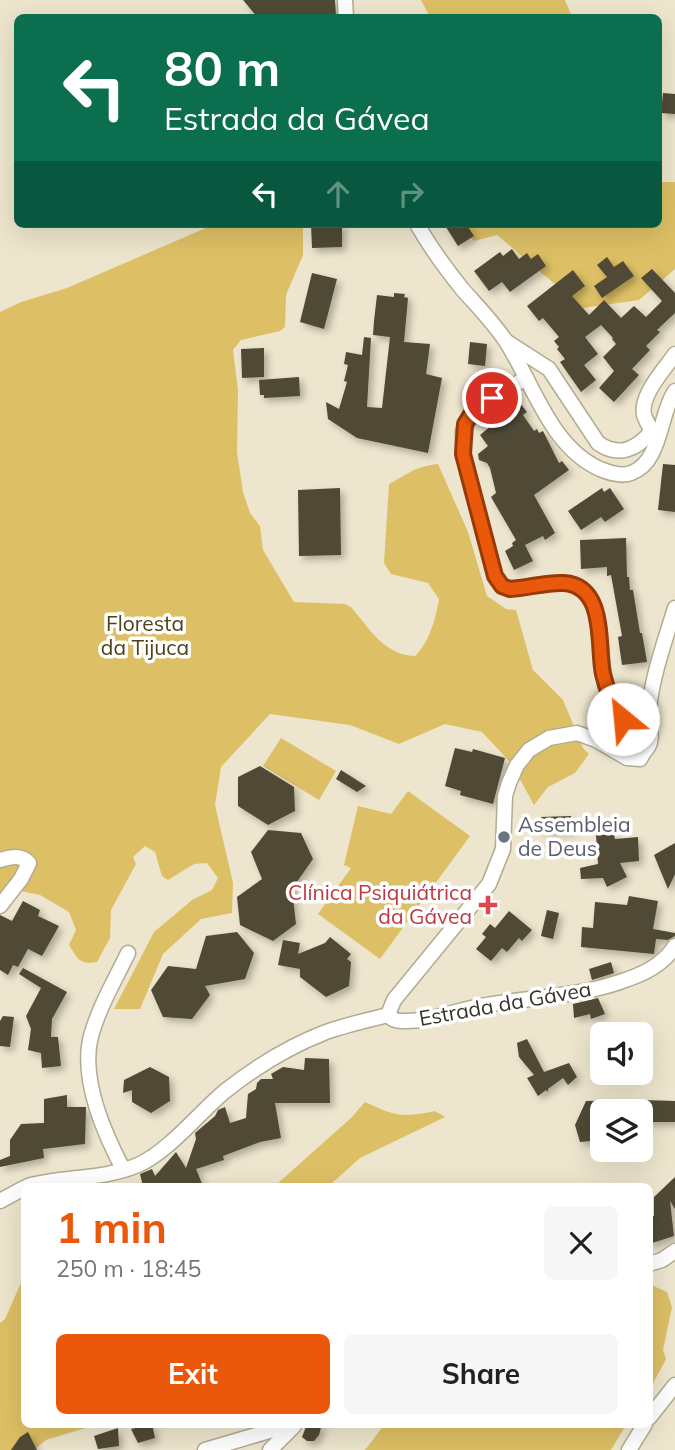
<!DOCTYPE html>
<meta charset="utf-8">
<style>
body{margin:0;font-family:Mulish,sans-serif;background:#f6f6f6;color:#202124;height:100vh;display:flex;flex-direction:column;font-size:26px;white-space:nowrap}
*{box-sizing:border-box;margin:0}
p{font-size:23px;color:#757577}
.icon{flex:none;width:38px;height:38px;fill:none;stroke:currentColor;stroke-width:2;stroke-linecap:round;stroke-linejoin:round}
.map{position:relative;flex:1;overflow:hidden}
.panel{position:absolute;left:21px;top:1183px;width:632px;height:245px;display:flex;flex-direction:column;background:#fff;border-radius:10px;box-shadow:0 7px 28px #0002}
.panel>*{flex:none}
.top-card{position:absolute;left:14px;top:14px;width:648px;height:214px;border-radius:10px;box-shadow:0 7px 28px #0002;background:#0b6e4f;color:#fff;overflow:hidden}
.controls{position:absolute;left:590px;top:1022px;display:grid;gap:14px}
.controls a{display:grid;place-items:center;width:63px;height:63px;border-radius:10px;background:#fff;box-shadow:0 7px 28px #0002;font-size:35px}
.pin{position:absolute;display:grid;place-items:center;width:60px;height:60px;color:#fff;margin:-30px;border:4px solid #fff;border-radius:50%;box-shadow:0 2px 7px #0007}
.me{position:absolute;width:77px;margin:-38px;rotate:332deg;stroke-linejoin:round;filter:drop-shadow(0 0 5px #0008)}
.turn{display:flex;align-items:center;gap:24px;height:147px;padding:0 35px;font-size:32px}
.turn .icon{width:91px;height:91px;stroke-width:2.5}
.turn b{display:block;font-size:49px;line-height:60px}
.lanes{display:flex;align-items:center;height:66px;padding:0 35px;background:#0003;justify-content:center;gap:35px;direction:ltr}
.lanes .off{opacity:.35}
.round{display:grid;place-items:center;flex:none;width:74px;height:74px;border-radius:10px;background:#f6f6f6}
.headline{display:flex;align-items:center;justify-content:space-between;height:119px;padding:0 35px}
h1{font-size:42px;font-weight:700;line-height:52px;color:#ea580c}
.button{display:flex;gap:14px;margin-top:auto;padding:14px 35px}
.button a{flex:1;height:80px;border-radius:10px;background:#ea580c;color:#fff;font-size:28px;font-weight:700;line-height:80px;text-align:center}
.button a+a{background:#f6f6f6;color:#202124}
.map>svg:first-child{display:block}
.green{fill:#ddc065}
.building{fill:#4f4935;filter:url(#shadow)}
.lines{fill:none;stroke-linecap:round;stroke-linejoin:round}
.minor-casing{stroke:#b2ab94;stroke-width:17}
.minor{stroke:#fff;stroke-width:14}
.route-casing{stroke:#983908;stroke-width:18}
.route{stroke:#ea580c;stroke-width:12}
.worship-dot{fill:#6b7280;stroke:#fff;stroke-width:2.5}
.health-dot{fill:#e0444e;stroke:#fff;stroke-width:2.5}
.labels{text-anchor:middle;stroke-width:7;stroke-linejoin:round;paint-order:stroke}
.park-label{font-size:21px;fill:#4f4217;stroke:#fff}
.worship-label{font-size:21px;fill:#5b616d;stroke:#fff;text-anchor:start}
.health-label{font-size:21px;fill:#be3a42;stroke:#fff;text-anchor:end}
.street-label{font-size:21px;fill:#37342b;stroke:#fff}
</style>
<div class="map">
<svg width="675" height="1450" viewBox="0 0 675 1450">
<defs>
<filter id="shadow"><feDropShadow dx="4" dy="4" stdDeviation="3.5" flood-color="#0004"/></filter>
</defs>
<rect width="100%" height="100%" fill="#ede5cd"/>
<g class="green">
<polygon points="421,0 565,0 572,17 430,17"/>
<polygon points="658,182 675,182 675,269 639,300 583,308 497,235 474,241 459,224 658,224"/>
<path d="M215,224H303V255L286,295L285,327L280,331L241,340L233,350L238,390L237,452L243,492L250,513L260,526L263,550L294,602L345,604L351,607C370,629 384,655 415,656C429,643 436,618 439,599L428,583L391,574L384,563L389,484C410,473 414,467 438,464L468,532L487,596L506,609L516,610L533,670L563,700L583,748L589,754L575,773L548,787L534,805L511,763L482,732L445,724L399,744L350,725L270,714L221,767L215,805L233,883L232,913L201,919L163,954L140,1009H114L154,932L192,900L212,890L218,878L207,863L194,864L168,880L162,876L155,852L145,846L133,857L136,864L111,910L110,938L97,962C79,965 78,959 69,945L76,930L69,912L40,895L21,891L0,902V312L21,302L67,288Z"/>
<polygon points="281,738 336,771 319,800 263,766"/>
<polygon points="408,791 470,836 380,959 318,914 351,868 344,865 358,806 391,814"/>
<path d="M365,1102C395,1116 402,1118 435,1111L445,1117L360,1158L331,1184L332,1186H269L277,1184L351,1118Z"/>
<polygon points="24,1284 24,1424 95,1425 46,1440 34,1450 0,1450 0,1323 5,1319 20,1285"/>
<polygon points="649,1284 667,1292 672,1307 663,1350 666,1359 649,1391"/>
<polygon points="384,1425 384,1424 626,1425 611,1450 365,1450"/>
</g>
<g class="building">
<polygon points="243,0 335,0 336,16 258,18"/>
<polygon points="663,93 675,94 675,114 661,113"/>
<polygon points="311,224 342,224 342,247 312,248"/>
<polygon points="444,224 466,224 474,236 458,246"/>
<polygon points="512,249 519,259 527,253 531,259 538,254 546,266 510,292 502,282 489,291 474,271 500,252 503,256"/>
<polygon points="607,257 614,267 623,261 634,276 602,298 594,286 607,277 597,265"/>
<polygon points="652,269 675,293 675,313 657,330 660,332 646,346 650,350 632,369 639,375 614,402 599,388 614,371 603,357 616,344 612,339 613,338 601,325 585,337 598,354 584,365 596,380 581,392 560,362 565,359 557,349 559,347 554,341 559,337 543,318 539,321 527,306 573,270 585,286 572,296 589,315 604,300 621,318 634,306 646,317 662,301 641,278"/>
<polygon points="312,273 337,279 324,329 300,322"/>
<polygon points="394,293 405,294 404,297 408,298 404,342 430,344 426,374 442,378 428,453 357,438 328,419 326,402 339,409 347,382 344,381 348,365 344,364 346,352 362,355 364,337 371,338 367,407 382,408 390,337 373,335 374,321 377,295 394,297"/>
<polygon points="470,342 487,344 485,366 468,364"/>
<polygon points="264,348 264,377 242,378 241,349"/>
<polygon points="299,377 300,396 264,398 264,395 260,395 259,380"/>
<polygon points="519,402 527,412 523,415 534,431 537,429 539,433 543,431 559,463 562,461 569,470 534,495 555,533 545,540 543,536 525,545 533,561 514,570 505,551 513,546 512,543 516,540 491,497 496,493 490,468 487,463 479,460 478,454 488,446 480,435 492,425 490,422"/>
<polygon points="663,464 675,465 675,512 658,510"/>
<polygon points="340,488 341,555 299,556 298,490"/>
<polygon points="602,488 604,492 610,488 624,509 605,522 601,517 581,530 568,511"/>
<polygon points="626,538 627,577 629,577 630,590 633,590 640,633 642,633 647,662 622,665 618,637 622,636 611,575 607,576 607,567 581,569 580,540"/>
<polygon points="455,748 472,752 473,749 505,758 493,804 460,795 461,791 445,786"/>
<polygon points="260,766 294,787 295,811 268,825 238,806 238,777"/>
<polygon points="341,770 366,786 357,792 336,779"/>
<polygon points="571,816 571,831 541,831 541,817"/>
<polygon points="268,830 301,833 313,859 292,889 296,924 273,941 240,925 237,897 262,879 251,852"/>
<polygon points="614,834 615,839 638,837 639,861 620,863 627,877 607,887 603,878 581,879 580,868 598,864 596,835"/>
<polygon points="675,843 675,874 668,889 654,855"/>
<polygon points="629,896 658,901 653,929 675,933 675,936 668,940 656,939 654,954 581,947 582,927 593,928 595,902 627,905"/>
<polygon points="23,901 40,910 38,916 59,926 42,956 28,949 18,967 13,965 8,975 0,970 0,915 12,921"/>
<polygon points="547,910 559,913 553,939 541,936"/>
<polygon points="509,911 532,930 522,941 519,938 507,952 502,948 491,961 476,949 486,937 482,934 490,924 495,928"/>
<polygon points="237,932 254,953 245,979 205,986 210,995 192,1019 163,1017 151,990 168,966 196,969 206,936"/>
<polygon points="330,937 351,954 347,959 351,962 349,986 326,997 300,977 300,969 278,965 283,940 300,943 298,954 325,943"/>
<polygon points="611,962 614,973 592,980 589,969"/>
<polygon points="23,968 67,992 52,1019 51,1037 58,1037 61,1066 42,1068 41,1053 28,1050 31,1029 26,1016 41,988 19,974"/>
<polygon points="598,998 605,1014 591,1019 590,1014 574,1018 573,1004"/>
<polygon points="3,1016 14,1017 10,1047 0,1046 0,1021"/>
<polygon points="527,1039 544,1072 569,1063 577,1077 568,1085 563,1078 548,1089 548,1092 546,1090 538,1096 527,1078 534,1075 519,1057 517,1043"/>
<polygon points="305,1058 329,1059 330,1103 275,1103 281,1138 260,1142 223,1156 224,1160 196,1169 203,1186 143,1186 140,1174 152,1169 155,1176 176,1152 186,1168 196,1139 195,1133 215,1116 218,1110 225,1107 230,1123 246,1118 248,1094 256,1089 257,1083 261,1079 273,1079 271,1074 283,1067 304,1070"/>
<polygon points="150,1067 169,1077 170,1101 151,1113 132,1102 132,1090 123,1093 124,1080"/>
<polygon points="67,1095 67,1107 86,1107 85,1144 43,1149 44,1158 0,1167 0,1160 10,1156 10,1140 21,1124 44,1123 44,1099"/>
<polygon points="642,1100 675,1101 675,1122 640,1122 640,1111 602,1111 602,1140 580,1142 575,1125 586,1101"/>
<polygon points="675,1177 675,1209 670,1201 674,1236 649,1244 649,1215 654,1216 654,1197"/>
<polygon points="152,1424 155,1438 138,1443 131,1429"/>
<polygon points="307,1424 322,1424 319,1435 314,1441 307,1441 302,1437"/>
<polygon points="118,1428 119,1446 98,1449 94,1436"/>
<polygon points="28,1432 37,1450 11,1450 20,1437"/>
</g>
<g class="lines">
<defs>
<g id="minor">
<polyline points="345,0 346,18"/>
<path d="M417,224C430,247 446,269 463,290C478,307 495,324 507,343C534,386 551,447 600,469C610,473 622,477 631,473C662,462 659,414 675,391"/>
<path d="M507,342L549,369L598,443C619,458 637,449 652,431"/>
<path d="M526,378L475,408L463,431V454L495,576L502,586L510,589C528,588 546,582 563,583C609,585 597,658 606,687C614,712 638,729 644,752L640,759L627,758L596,740L577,733L549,738L529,750L517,765L509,783L505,796L503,849L489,884L394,1000L388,1015C392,1019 395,1021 402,1021C429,1022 454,1011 480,1006C529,997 582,997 628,979C646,973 665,962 675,946"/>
<path d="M652,431C649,426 646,421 644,415C640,395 664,370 675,354"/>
<path d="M644,752C657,740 647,726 649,710C651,680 666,637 675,608"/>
<path d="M0,860C10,857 21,854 29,863L21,879L0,906"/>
<path d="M123,1169C104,1133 80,1078 91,1036C99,1007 115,980 128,953"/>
<path d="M28,1186C64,1176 103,1180 138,1165C169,1151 198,1114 224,1092C254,1068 290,1046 326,1032C346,1025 368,1020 388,1015"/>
<polyline points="0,1201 24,1188"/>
<polyline points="649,1264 662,1260 675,1251"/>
<polyline points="649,1418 675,1385"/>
<polyline points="205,1450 293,1424"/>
<polyline points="270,1450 294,1426"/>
<polyline points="629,1450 645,1424"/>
</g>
</defs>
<use href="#minor" class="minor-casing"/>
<use href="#minor" class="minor"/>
</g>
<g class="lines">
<defs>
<path id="route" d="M492,398L475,408L465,424L463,454L495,576L502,586L510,589C528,588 547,582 564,583C607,586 597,646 603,674C607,692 613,704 623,719"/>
</defs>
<use href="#route" class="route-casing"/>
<use href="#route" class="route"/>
</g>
<circle class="worship-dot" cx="504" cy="837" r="7"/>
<path class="health-dot" d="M484.5 894.5h7v7h7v7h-7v7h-7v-7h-7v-7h7z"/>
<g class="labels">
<g class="park-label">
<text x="145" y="631">Floresta<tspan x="145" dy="24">da Tijuca</tspan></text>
</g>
<g class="worship-label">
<text x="518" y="832">Assembleia<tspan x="518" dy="24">de Deus</tspan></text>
</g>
<g class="health-label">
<text x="472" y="900">Clínica Psiquiátrica<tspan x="472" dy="24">da Gávea</tspan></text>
</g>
<g class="street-label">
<text transform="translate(505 1004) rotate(-10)" y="7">Estrada da Gávea</text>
</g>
</g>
</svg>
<div class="controls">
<a><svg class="icon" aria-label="sound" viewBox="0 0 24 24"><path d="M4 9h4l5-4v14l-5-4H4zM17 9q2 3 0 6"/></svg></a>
<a><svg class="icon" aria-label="layers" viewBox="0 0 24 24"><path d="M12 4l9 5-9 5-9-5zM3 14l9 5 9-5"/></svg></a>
</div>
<div class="pin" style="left:492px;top:398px;background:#d93025"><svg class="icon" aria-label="arrive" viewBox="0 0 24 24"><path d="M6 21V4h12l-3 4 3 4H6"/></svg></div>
<svg class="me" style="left:623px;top:719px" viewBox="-20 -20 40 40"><circle r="19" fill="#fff"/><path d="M0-13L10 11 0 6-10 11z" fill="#ea580c"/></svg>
<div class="top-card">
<div class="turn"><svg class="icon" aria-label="left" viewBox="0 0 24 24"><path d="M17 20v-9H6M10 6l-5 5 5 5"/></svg><div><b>80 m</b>Estrada da Gávea</div></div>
<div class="lanes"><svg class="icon" aria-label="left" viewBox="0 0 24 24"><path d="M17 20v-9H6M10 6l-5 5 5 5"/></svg><svg class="icon off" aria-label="ahead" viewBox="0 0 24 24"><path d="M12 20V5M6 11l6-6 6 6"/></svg><svg class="icon off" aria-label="right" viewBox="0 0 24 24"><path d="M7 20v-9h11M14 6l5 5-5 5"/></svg></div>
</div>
<section class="panel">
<div class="headline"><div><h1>1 min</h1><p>250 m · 18:45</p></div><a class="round"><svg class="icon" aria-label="close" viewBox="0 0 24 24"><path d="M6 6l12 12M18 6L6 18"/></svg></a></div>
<div class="button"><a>Exit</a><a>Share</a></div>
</section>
</div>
